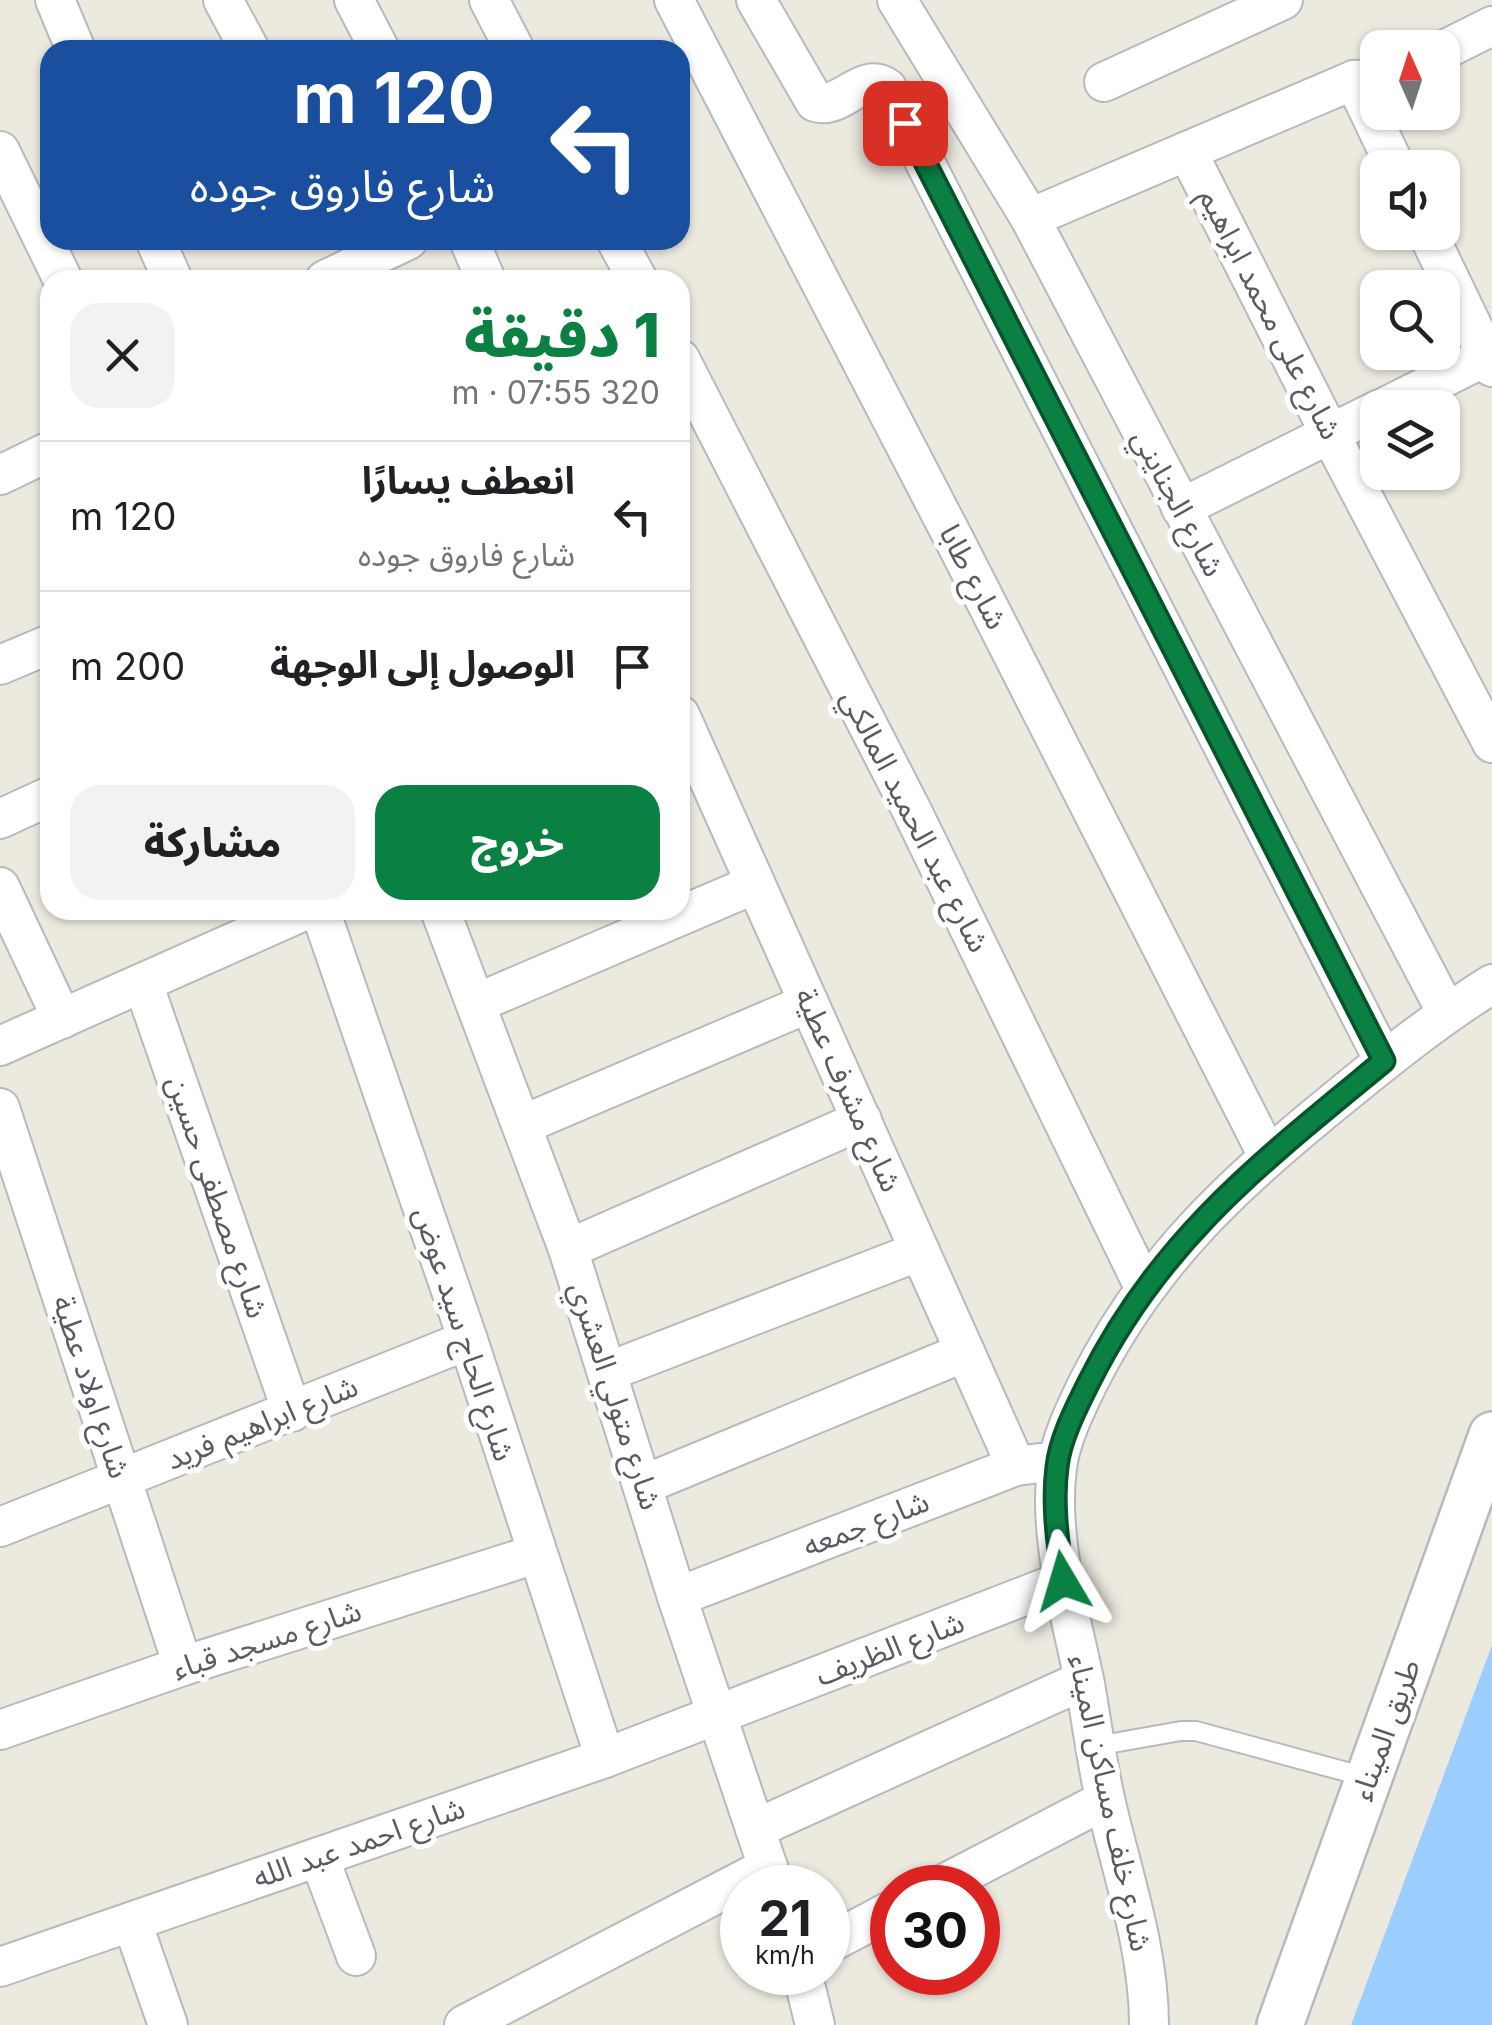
<!DOCTYPE html>
<html lang="ar">
<meta charset="utf-8">
<style>
body{margin:0;font-family:Inter,"Noto Sans Arabic",sans-serif;background:#f2f2f2;color:#202124;direction:rtl;height:100vh;display:flex;flex-direction:column;font-size:38px;white-space:nowrap}
*{box-sizing:border-box;margin:0}
p{font-size:32px;color:#757577}
.icon{flex:none;width:55px;height:55px;fill:none;stroke:currentColor;stroke-width:2;stroke-linecap:round;stroke-linejoin:round}
.map{position:relative;flex:1;overflow:hidden;direction:ltr}
.panel{position:absolute;left:40px;top:270px;width:650px;height:650px;display:flex;flex-direction:column;background:#fff;border-radius:30px;box-shadow:0 2px 8px #0004;direction:rtl}
.panel>*{flex:none}
.guide{position:absolute;left:40px;top:40px;width:650px;height:210px;border-radius:30px;box-shadow:0 2px 8px #0004;direction:rtl;background:#1a4fa0;color:#fff;overflow:hidden}
.needle{width:65px;rotate:357deg}
.fabs{position:absolute;left:1360px;top:30px;display:grid;gap:20px}
.fabs a{display:grid;place-items:center;width:100px;height:100px;border-radius:20px;background:#fff;box-shadow:0 2px 8px #0004;font-size:50px}
.speed{position:absolute;left:720px;top:1865px;display:flex;gap:20px;font-size:50px;font-weight:700;text-align:center}
.speed>*{display:grid;place-content:center;width:130px;height:130px;border-radius:50%;background:#fff;box-shadow:0 2px 8px #0004;line-height:1}
.speed small{font-size:25px;font-weight:400}
.speed .limit{border:15px solid #d22;background:#fff;color:#111}
.pin{position:absolute;display:grid;place-items:center;width:85px;height:85px;color:#fff;margin:-42px;border-radius:20px;box-shadow:0 5px 15px #0006}
.me{position:absolute;width:110px;margin:-55px;rotate:353deg;stroke-linejoin:round;filter:drop-shadow(0 0 8px #0008)}
.turn{display:flex;align-items:center;gap:35px;height:210px;padding:0 30px;font-size:45px}
.turn .icon{width:130px;height:130px;stroke-width:2.5}
.turn b{display:block;font-size:70px;line-height:85px}
.round{display:grid;place-items:center;flex:none;width:105px;height:105px;border-radius:30px;background:#f2f2f2}
.summary{display:flex;align-items:center;justify-content:space-between;height:170px;padding:0 30px}
h1{font-size:60px;font-weight:800;line-height:75px;color:#0b8043}
.button{display:flex;gap:20px;margin-top:auto;padding:20px 30px}
.button a{flex:1;height:115px;border-radius:30px;background:#0b8043;color:#fff;font-size:40px;font-weight:800;line-height:115px;text-align:center}
.button a+a{background:#f2f2f2;color:#202124}
ul{padding:0;list-style:none}
li{display:flex;align-items:center;gap:30px;height:150px;padding:0 30px;border-top:2px solid #e0e0e0}
li div{flex:1}
li b{display:block;font-size:38px}
li em{font-style:normal}
.map>svg:first-child{display:block}
.water{fill:#9ccdff}
.lines{fill:none;stroke-linecap:round;stroke-linejoin:round}
.service-casing{stroke:#b7b9bf;stroke-width:22}
.minor-casing{stroke:#b7b9bf;stroke-width:42}
.tertiary-casing{stroke:#b7b9bf;stroke-width:50}
.service{stroke:#fff;stroke-width:18}
.minor{stroke:#fff;stroke-width:38}
.tertiary{stroke:#fff;stroke-width:45}
.route-casing{stroke:#07532c;stroke-width:25}
.route{stroke:#0b8043;stroke-width:18}
.labels{text-anchor:middle;stroke-width:10;stroke-linejoin:round;paint-order:stroke}
.street-label{font-size:30px;fill:#585b61;stroke:#fff}
</style>
<div class="map">
<svg width="1492" height="2025" viewBox="0 0 1492 2025">
<rect width="100%" height="100%" fill="#eceadf"/>
<polygon class="water" points="1492,1645 1492,2025 1351,2025"/>
<g class="lines">
<defs>
<polyline id="service" points="1096,1746 1181,1731 1196,1731 1369,1778"/>
<g id="minor">
<polyline points="55,0 76,50"/>
<polyline points="223,0 250,50"/>
<polyline points="354,0 380,50"/>
<polyline points="489,0 515,50"/>
<polyline points="674,0 957,545 1268,1156"/>
<path d="M756,0L815,102C841,111 862,70 887,88L1384,1061"/>
<polyline points="897,0 1030,218 1447,1013"/>
<polyline points="1442,51 1492,26"/>
<polyline points="1354,80 1396,168"/>
<polyline points="1104,82 1283,0"/>
<polyline points="0,151 63,280"/>
<polyline points="1187,151 1330,434 1492,743"/>
<polyline points="1030,218 1354,80 1378,79"/>
<polyline points="1427,232 1492,367"/>
<polyline points="155,240 173,280"/>
<polyline points="469,240 486,280"/>
<polyline points="616,240 638,280"/>
<polyline points="325,280 408,240"/>
<polyline points="680,359 912,811 1144,1287"/>
<polyline points="1383,408 1487,356"/>
<polyline points="0,475 50,451"/>
<polyline points="1181,508 1378,410"/>
<polyline points="0,665 50,644"/>
<polyline points="680,715 1016,1466"/>
<polyline points="0,819 50,796"/>
<polyline points="0,887 62,1019"/>
<polyline points="320,910 468,1340 605,1758"/>
<polyline points="440,910 568,1249 677,1597 775,1888"/>
<polyline points="143,983 292,1412"/>
<polyline points="477,1003 755,884"/>
<polyline points="0,1046 306,910"/>
<polyline points="0,1108 183,1666"/>
<polyline points="522,1125 809,1003"/>
<polyline points="568,1249 862,1120"/>
<polyline points="607,1372 920,1251"/>
<polyline points="643,1485 965,1352"/>
<polyline points="0,1527 468,1340"/>
<polyline points="677,1597 1016,1466 1040,1463"/>
<polyline points="0,1730 183,1666 536,1554"/>
<polyline points="755,1829 1084,1680"/>
<polyline points="319,1857 356,1956"/>
<polyline points="936,1888 1105,1800"/>
<polyline points="132,1922 168,2025"/>
<polyline points="828,1944 892,1910"/>
<polyline points="0,1967 605,1758 1063,1581"/>
<polyline points="802,1972 815,2025"/>
<polyline points="464,2025 768,1867"/>
<path d="M1149,2025C1149,1949 1123,1877 1106,1803C1097,1764 1092,1724 1085,1684C1078,1650 1069,1615 1063,1581C1057,1544 1052,1505 1057,1468C1060,1440 1076,1408 1088,1383C1150,1260 1230,1187 1335,1101C1385,1060 1436,1019 1492,984"/>
</g>
<polyline id="tertiary" points="1280,2025 1492,1435"/>
</defs>
<use href="#service" class="service-casing"/>
<use href="#minor" class="minor-casing"/>
<use href="#tertiary" class="tertiary-casing"/>
<use href="#service" class="service"/>
<use href="#minor" class="minor"/>
<use href="#tertiary" class="tertiary"/>
</g>
<g class="lines">
<defs>
<path id="route" d="M905,123L1384,1061C1264,1160 1160,1239 1089,1382C1076,1408 1060,1439 1057,1467C1052,1505 1058,1544 1063,1581"/>
</defs>
<use href="#route" class="route-casing"/>
<use href="#route" class="route"/>
</g>
<g class="labels">
<g class="street-label">
<text transform="translate(1270 314) rotate(63)" y="10">شارع على محمد ابراهيم</text>
<text transform="translate(1178 503) rotate(62)" y="10">شارع الجنايني</text>
<text transform="translate(973 577) rotate(63)" y="10">شارع طابا</text>
<text transform="translate(915 821) rotate(63)" y="10">شارع عبد الحميد المالكي</text>
<text transform="translate(848 1090) rotate(66)" y="10">شارع مشرف عطية</text>
<text transform="translate(217 1197) rotate(71)" y="10">شارع مصطفى حسين</text>
<text transform="translate(464 1334) rotate(72)" y="10">شارع الحاج سيد عوض</text>
<text transform="translate(91 1387) rotate(72)" y="10">شارع اولاد عطية</text>
<text transform="translate(615 1396) rotate(72)" y="10">شارع متولي العشري</text>
<text transform="translate(262 1423) rotate(-22)" y="10">شارع ابراهيم فريد</text>
<text transform="translate(866 1524) rotate(-21)" y="10">شارع جمعه</text>
<text transform="translate(267 1640) rotate(-18)" y="10">شارع مسجد قباء</text>
<text transform="translate(890 1649) rotate(-21)" y="10">شارع الظريف</text>
<text transform="translate(1386 1730) rotate(-70)" y="10">طريق الميناء</text>
<text transform="translate(1110 1803) rotate(78)" y="10">شارع خلف مساكن الميناء</text>
<text transform="translate(359 1843) rotate(-19)" y="10">شارع احمد عبد الله</text>
</g>
</g>
</svg>
<div class="fabs">
<a><svg class="needle" viewBox="-14 -14 28 28"><path d="M0-13l5 13h-10z" fill="#e53935"/><path d="M0 13l5-13h-10z" fill="#757577"/></svg></a>
<a><svg class="icon" aria-label="sound" viewBox="0 0 24 24"><path d="M4 9h4l5-4v14l-5-4H4zM17 9q2 3 0 6"/></svg></a>
<a><svg class="icon" aria-label="search" viewBox="0 0 24 24"><circle cx="10" cy="10" r="6"/><path d="M15 15l6 6"/></svg></a>
<a><svg class="icon" aria-label="layers" viewBox="0 0 24 24"><path d="M12 4l9 5-9 5-9-5zM3 14l9 5 9-5"/></svg></a>
</div>
<div class="speed"><div>21<small>km/h</small></div><div class="limit">30</div></div>
<div class="pin" style="left:905px;top:123px;background:#d93025"><svg class="icon" aria-label="arrive" viewBox="0 0 24 24"><path d="M6 21V4h12l-3 4 3 4H6"/></svg></div>
<svg class="me" style="left:1063px;top:1581px" viewBox="-20 -20 40 40"><path d="M0-17L14 15 0 8-14 15z" fill="#0b8043" stroke="#fff" stroke-width="4"/></svg>
<div class="guide">
<div class="turn"><svg class="icon" aria-label="left" viewBox="0 0 24 24"><path d="M17 20v-9H6M10 6l-5 5 5 5"/></svg><div><b>120 m</b>شارع فاروق جوده</div></div>
</div>
<section class="panel">
<div class="summary"><div><h1>1 دقيقة</h1><p>320 m · 07:55</p></div><a class="round"><svg class="icon" aria-label="close" viewBox="0 0 24 24"><path d="M6 6l12 12M18 6L6 18"/></svg></a></div>
<ul>
<li><svg class="icon" aria-label="left" viewBox="0 0 24 24"><path d="M17 20v-9H6M10 6l-5 5 5 5"/></svg><div><b>انعطف يسارًا</b><p>شارع فاروق جوده</p></div><em>120 m</em></li>
<li><svg class="icon" aria-label="arrive" viewBox="0 0 24 24"><path d="M6 21V4h12l-3 4 3 4H6"/></svg><div><b>الوصول إلى الوجهة</b></div><em>200 m</em></li>
</ul>
<div class="button"><a>خروج</a><a>مشاركة</a></div>
</section>
</div>
